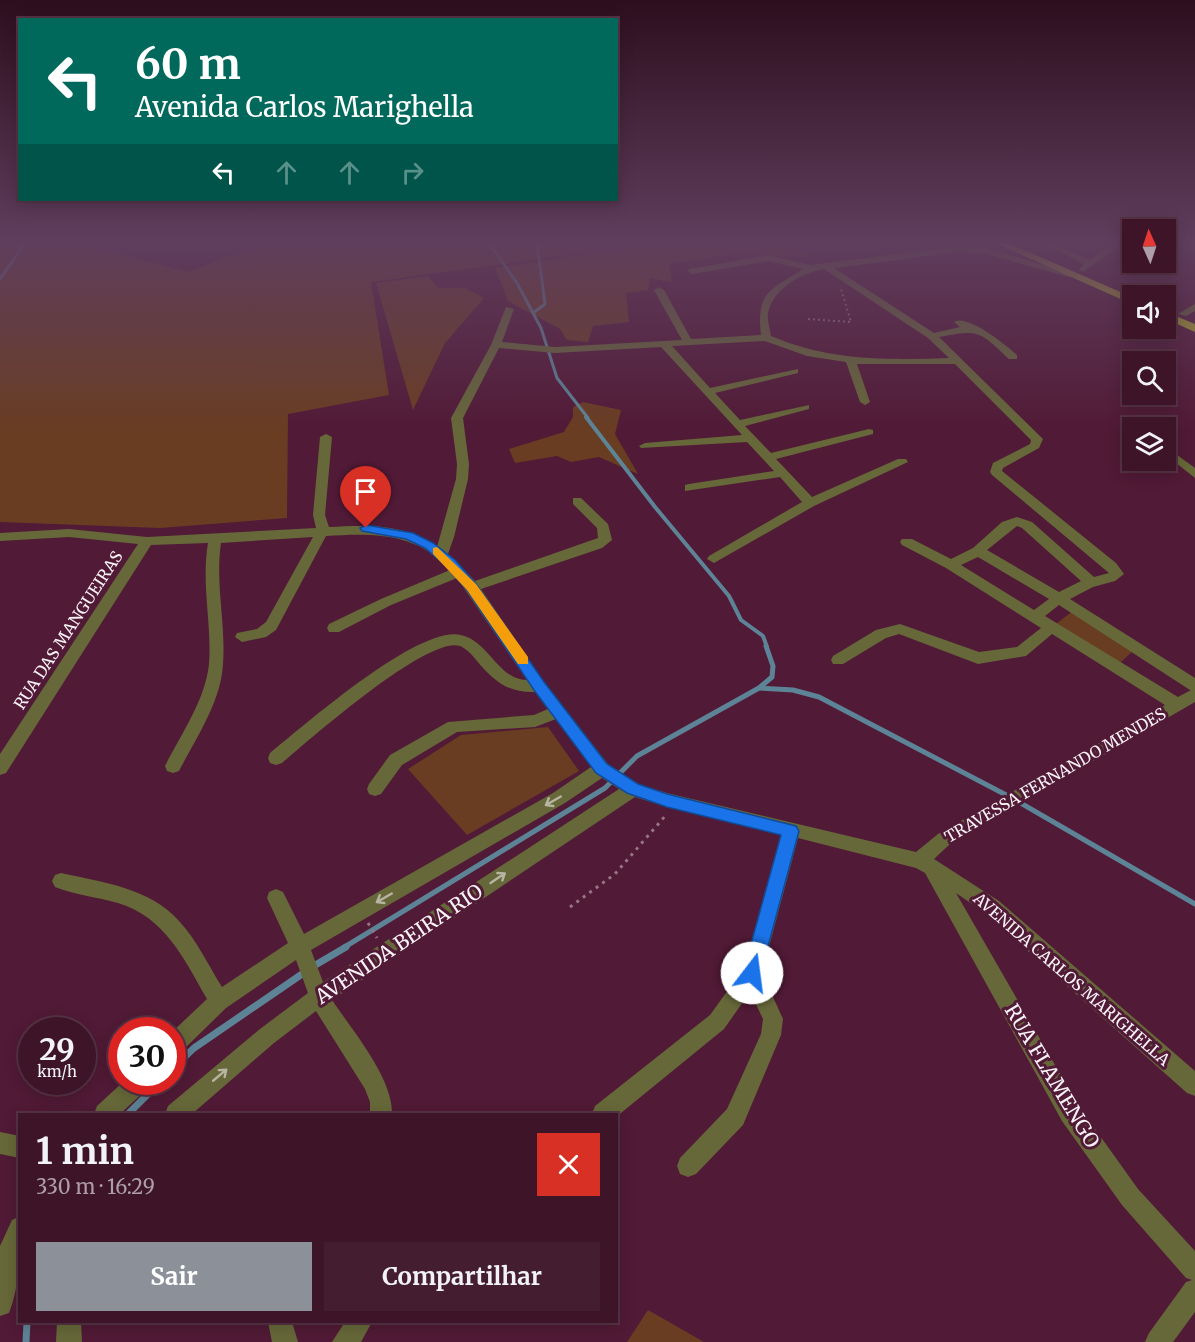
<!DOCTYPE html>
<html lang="pt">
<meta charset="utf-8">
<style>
body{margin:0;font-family:Merriweather,serif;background:#441d30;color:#f1f3f6;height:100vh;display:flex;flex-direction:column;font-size:22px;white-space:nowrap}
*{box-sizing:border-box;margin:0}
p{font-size:20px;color:#ad9ea8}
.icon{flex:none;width:33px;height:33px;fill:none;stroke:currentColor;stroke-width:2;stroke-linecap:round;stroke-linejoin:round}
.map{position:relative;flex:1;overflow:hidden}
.side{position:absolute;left:18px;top:1113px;width:600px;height:210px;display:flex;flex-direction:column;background:#3d1428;border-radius:0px;box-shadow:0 3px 15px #0003,0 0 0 2px #563345}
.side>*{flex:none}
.guide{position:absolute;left:18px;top:18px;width:600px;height:183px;border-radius:0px;box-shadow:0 3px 15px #0003,0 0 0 2px #563345;background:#00695c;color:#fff;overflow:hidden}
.needle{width:39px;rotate:357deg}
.tools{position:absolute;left:1122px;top:219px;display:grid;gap:12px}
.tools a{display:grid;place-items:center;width:54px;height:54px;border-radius:0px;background:#3d1428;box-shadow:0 3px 15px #0003,0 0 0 2px #563345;font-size:30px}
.speed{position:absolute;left:18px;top:1017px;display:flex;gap:12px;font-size:30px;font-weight:700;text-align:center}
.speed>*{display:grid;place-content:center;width:78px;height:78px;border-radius:50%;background:#3d1428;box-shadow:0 3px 15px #0003,0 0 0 2px #563345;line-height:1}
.speed small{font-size:15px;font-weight:400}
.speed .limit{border:9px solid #d22;background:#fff;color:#111}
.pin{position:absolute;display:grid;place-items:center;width:51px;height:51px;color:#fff;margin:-62px -26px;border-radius:50% 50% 50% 0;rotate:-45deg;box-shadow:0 0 6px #0007}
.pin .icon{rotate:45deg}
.me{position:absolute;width:66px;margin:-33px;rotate:15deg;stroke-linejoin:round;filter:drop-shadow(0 0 4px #0008)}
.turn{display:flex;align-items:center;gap:21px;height:126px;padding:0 18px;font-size:27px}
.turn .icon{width:78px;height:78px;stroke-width:2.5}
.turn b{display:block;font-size:42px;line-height:51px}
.lanes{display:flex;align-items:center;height:57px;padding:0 18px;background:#0003;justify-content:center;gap:30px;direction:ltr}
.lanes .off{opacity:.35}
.round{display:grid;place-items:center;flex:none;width:63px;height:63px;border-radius:0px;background:#441d30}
.summary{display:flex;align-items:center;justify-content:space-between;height:102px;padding:0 18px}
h1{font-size:36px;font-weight:700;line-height:45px}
.action{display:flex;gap:12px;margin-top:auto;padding:12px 18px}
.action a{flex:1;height:69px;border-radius:0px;background:#8c9099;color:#fff;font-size:24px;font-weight:700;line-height:69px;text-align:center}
.action a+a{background:#441d30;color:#f1f3f6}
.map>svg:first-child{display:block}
.green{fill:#693d22}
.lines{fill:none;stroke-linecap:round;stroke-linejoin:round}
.stream-far3{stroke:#5d8496;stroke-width:3}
.stream-far2{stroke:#5d8496;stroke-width:4}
.stream-far1{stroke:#5d8496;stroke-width:5}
.stream{stroke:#5d8496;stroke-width:7}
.path-far1{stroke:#977486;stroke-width:2;stroke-dasharray:2 3;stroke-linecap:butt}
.path{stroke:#977486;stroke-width:3;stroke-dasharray:3 5;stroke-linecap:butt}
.minor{fill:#666839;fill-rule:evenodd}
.highway{fill:#aeb229;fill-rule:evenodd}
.oneway{stroke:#b7b4a1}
.route{fill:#1a73e8;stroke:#114b97;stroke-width:1.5}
.slow{fill:#f59e0b}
.labels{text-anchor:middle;stroke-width:6;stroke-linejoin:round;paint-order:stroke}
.street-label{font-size:16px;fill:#faf3f6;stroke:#511a36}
.near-street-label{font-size:20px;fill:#faf3f6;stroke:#511a36}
</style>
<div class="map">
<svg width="1195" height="1342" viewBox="0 0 1195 1342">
<rect width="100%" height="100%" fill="#511a36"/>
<g class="green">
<polygon points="0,243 80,243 188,272 263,243 590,243 591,252 371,282 389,395 288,414 287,518 160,528 0,522"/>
<polygon points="661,243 779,243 814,257 738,254 669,263 672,282 650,278 648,290 626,293 629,322 593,326 588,342 567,340 560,329 508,301 495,268"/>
<polygon points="428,276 438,288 465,288 484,298 445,343 413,410 376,283"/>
<polygon points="583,402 621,410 615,434 638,474 599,457 571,462 557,456 515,463 509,449 564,432 573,417 573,407"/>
<polygon points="1074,610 1137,647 1120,663 1056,624"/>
<polygon points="548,727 579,771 467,835 408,769 461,735"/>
<polygon points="648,1310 704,1342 627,1342"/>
</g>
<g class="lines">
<g class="stream-far3">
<polyline points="489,243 517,283 541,328 557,378 588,418"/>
<polyline points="0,279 23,246 22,243"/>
<polyline points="533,313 545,304 537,243"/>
</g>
<polyline class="stream-far2" points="586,417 655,507 729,596 741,620 763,636 767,647"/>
<g class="stream-far1">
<polyline points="759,688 793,690 819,697 1010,797"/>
<polyline points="1017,801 1195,904"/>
<polyline points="343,948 605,788 637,756 759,688 772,677 773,666 766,646"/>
</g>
<g class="stream">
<polyline points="312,967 346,947"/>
<polyline points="172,1069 194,1048 305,972"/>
<polyline points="128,1114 160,1082"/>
<polyline points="26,1342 27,1322"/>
</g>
<polyline class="path-far1" points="808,319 851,322 841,289"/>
<g class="path">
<polyline points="570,907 615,874 666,815"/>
<polyline points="368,923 377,938"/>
</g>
<g class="minor">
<polygon points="1041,243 1052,243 1090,260 1114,243 1123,243 1083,272 1079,269 1084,264"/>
<path d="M959,246L987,248L1073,274L1069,277L987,254L959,252L834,268L934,333L960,327L954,322C967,313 1006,345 1017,355V359H1009C979,331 980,329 939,337L1043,439L1039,448L1003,468L1002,471L1116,563L1124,574L1115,581L1093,587L1070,599L1195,678V702L950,844L934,859L999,901L1195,1071V1096L1187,1093L985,913L956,893L1078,1105L1138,1189L1195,1251V1312L1173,1342H1145L1149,1333L1186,1282L1192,1280L1186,1278L1122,1205L1062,1121L925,873L916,868L798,838L762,973L783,1019L781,1035L743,1125L696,1174L688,1177L680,1174L677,1166L680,1158L727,1109L761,1034L763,1019L750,992L724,1029L616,1117V1114H592L595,1106L710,1015L744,968L781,834L667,807L635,797L332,1000C352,1030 393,1078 392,1114H370V1102L365,1089L316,1011L274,1043L192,1114H165L168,1106L260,1029L308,993L296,960L226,1008L179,1054L172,1057V1032L207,999C184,959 165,917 118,903C97,897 75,895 55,887L52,881L55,875L61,873C102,882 150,888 179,921C197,940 208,965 222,987L288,943L267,898L269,892L276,889L283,892L304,934L553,793L591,767L556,719L535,727L457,732L402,765L381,794L375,796L369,794L367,789L369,784L390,755L448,722L534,715L548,709L535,692C508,693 494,681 477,661C473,656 467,649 460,646C428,635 309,740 282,763L276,765L270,763L268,758L270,753C305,725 418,625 461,635C490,642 497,679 527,680L457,578L391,605L339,632H329L327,628L329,624L381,599L450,570C417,532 372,533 326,536L276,630L266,637L242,642L235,637L237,633L257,629L266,622L313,537L221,543C215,584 226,623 223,664C221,702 196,738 179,771L173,773L167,771L165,766C181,734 205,701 209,664C212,624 201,584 208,543L151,545L6,773L0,775V754L138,544L69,537L0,541V533L69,529L147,537L316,528L313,515L320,437L326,434L332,437L325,515L329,527C367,525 404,523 437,547L456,479L457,464L451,418L491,345L506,307L514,309L502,342L555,347L682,340L654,290L659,287L664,290L691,339L761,335C756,292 770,290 803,269L769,261L692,274L688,271L689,269L769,255L810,265ZM824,269L928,338L949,358C887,360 829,361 771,336C770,329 767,320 768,313C772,290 802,272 824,269ZM765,341L807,356L846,362L860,402L865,405L870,402L857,364H955L1031,440L1030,444L993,463L990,472L992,475L1109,573L1094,577L1032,522L1017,517L1002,522L973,548L951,559L912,539H902L900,542L902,545L946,568L1041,628L1017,647L979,652L900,624L876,630L833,656L831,660L833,664H843L886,638L899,634L978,664L1026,656L1052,634L1165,705L938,834L916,852L667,793L638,784L608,764L544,682L481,589L602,548L612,540L608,524L581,498H573V504L597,528L598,538L475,581L448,554L454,537L468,479L469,464L463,418L499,348L555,353L661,347L742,435L645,443L639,446L641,448L747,442L774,471L689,484L685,485V491L780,477L802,502L709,556L707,559L714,563L814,506L908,462L906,459H898L812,497L776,459L873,434V430L869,429L771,453L745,426L809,409V405L740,420L715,393L798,373V369L710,388L672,346ZM1017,526L1022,528L1081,581L1059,592L987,550ZM978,557L1049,599L1034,610L961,565ZM1059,605L1190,690H1191L1178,697L1045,616ZM602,778L619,789L323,982L311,950L565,803Z"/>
<polygon points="1195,304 1195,311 1186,316 1178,314"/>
<polygon points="1166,447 1195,468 1195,478 1166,455"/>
<polygon points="123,1082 149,1082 146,1090 120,1114 94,1114 97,1106"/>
<polygon points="0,1132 20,1136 20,1158 0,1154"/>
<path d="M20,1216C20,1249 21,1282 9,1313L0,1316V1246L12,1220Z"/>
<polygon points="57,1322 81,1322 82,1342 56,1342"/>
<polygon points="268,1322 292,1322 298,1342 272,1342"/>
<polygon points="345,1322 372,1322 361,1342 332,1342"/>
</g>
<g class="highway">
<polygon points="995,243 1008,243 1132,297 1132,304"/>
<polygon points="1166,312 1195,324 1195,332 1166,319"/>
</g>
</g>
<defs><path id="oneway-shaft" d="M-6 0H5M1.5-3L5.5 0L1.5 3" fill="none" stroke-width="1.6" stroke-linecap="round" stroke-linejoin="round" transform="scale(1.5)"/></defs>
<g class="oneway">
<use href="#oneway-shaft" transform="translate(553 801) rotate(150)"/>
<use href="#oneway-shaft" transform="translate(498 878) rotate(-34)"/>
<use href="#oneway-shaft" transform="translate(384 898) rotate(150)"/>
<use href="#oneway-shaft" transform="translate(220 1075) rotate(-40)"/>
</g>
<linearGradient id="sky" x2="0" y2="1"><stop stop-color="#2d0e1e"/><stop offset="0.56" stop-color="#5f3e5d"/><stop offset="1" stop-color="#5f3e5d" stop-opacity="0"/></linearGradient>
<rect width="1195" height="431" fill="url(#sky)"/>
<polygon class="route" points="366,525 413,533 433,543 455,560 476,584 544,682 607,764 638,784 667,794 796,826 799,831 759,980 752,982 746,980 743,973 781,835 667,807 627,793 596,773 534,690 467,590 446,566 425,548 406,539 362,531 360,528"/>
<polygon class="slow" points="437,547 476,584 528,657 528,664 518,664 467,590 433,554 433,548"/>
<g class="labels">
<g class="street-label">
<text transform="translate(68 630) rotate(-57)" y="6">RUA DAS MANGUEIRAS</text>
<text transform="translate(1055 775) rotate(-30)" y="6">TRAVESSA FERNANDO MENDES</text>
<text transform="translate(1072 979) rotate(41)" y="6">AVENIDA CARLOS MARIGHELLA</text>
</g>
<g class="near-street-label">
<text transform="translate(399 944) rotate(-34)" y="7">AVENIDA BEIRA RIO</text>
<text transform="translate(1052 1076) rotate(59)" y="7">RUA FLAMENGO</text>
</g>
</g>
</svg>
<div class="tools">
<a><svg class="needle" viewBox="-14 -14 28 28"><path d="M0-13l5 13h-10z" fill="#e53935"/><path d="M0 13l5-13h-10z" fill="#ad9ea8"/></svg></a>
<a><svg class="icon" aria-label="sound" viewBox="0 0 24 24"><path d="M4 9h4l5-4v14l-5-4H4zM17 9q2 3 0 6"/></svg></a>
<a><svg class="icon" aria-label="search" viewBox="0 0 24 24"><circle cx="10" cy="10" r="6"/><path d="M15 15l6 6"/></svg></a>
<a><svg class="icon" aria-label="layers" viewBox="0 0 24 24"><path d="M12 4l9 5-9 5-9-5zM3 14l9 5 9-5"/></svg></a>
</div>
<div class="speed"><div>29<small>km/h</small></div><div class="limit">30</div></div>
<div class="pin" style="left:366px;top:528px;background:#d93025"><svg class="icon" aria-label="arrive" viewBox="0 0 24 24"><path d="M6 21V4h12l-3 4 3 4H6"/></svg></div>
<svg class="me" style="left:752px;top:973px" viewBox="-20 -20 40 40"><circle r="19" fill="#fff"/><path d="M0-13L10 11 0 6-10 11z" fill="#1a73e8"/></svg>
<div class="guide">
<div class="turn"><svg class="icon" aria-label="left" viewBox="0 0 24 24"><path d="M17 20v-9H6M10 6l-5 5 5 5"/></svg><div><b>60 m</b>Avenida Carlos Marighella</div></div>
<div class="lanes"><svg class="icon" aria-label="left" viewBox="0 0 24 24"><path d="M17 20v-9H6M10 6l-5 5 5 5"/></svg><svg class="icon off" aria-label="ahead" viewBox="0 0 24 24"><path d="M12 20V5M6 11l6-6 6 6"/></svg><svg class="icon off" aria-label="ahead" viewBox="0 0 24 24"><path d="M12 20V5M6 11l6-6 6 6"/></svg><svg class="icon off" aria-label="right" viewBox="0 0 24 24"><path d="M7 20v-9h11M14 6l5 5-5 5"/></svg></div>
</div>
<section class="side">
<div class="summary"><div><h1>1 min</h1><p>330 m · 16:29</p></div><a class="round" style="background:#d93025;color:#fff"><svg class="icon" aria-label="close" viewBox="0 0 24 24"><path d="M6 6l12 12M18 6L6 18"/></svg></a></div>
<div class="action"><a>Sair</a><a>Compartilhar</a></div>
</section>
</div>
